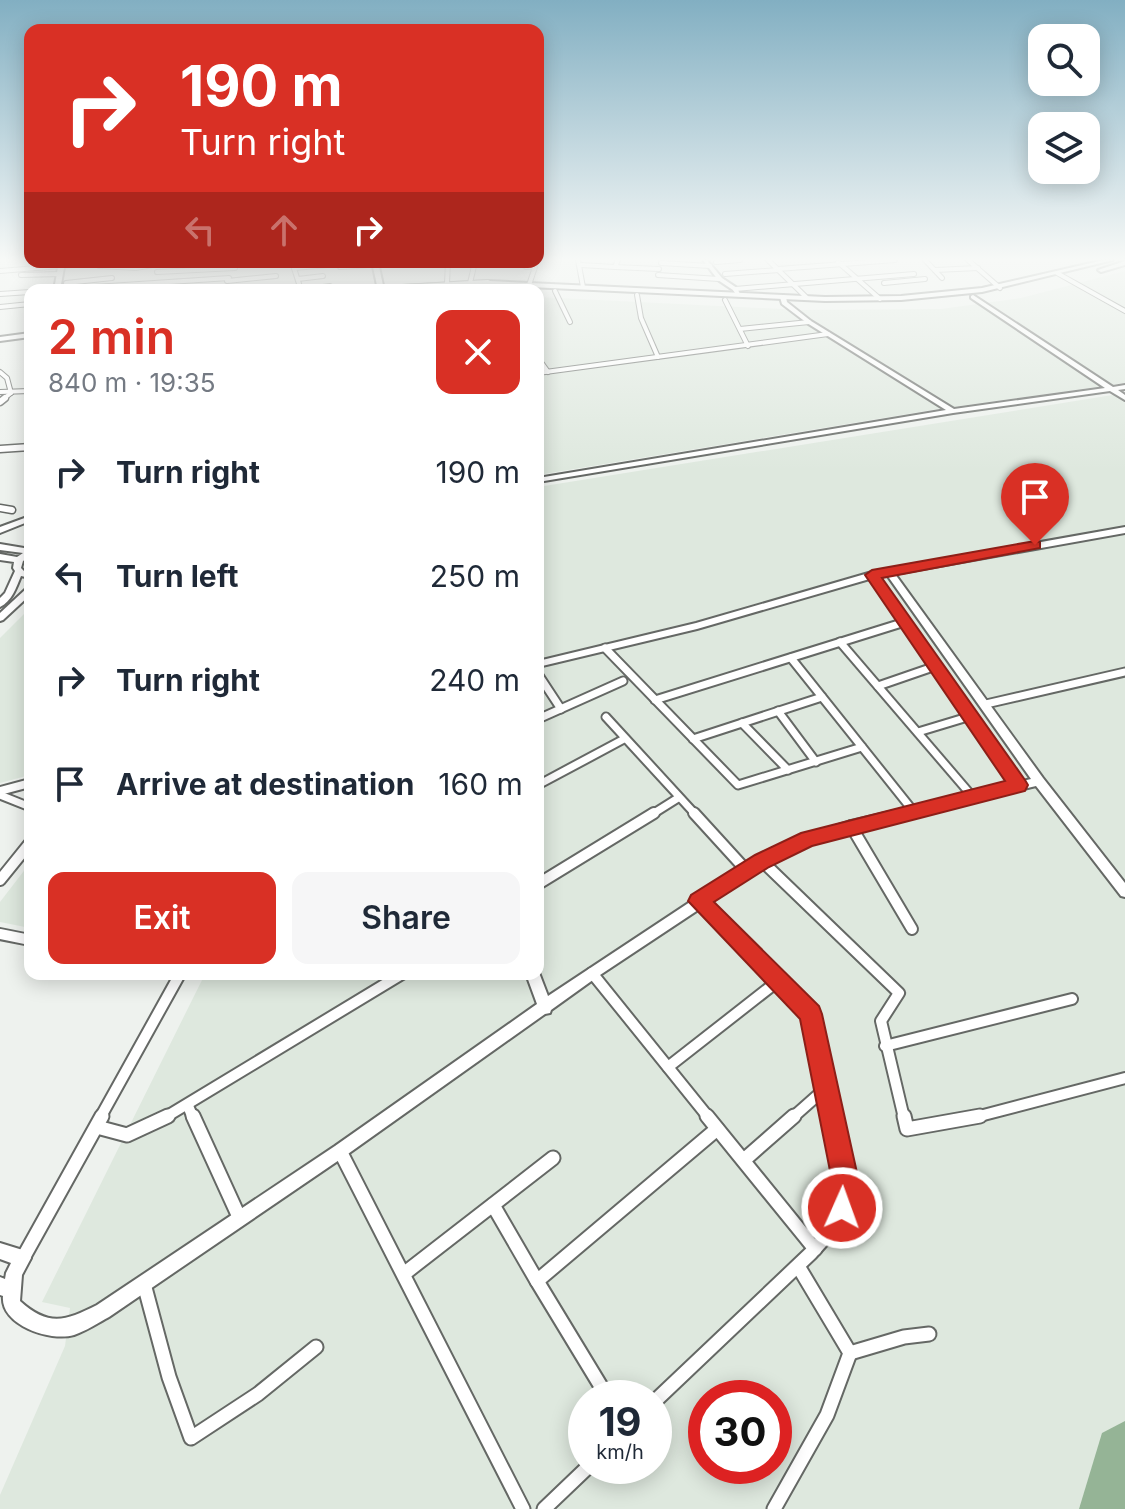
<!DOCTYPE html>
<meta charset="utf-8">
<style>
body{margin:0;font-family:Inter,sans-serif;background:#f6f6f7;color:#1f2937;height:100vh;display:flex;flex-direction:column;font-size:30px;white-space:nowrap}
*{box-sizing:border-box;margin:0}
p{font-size:26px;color:#747a83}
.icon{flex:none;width:44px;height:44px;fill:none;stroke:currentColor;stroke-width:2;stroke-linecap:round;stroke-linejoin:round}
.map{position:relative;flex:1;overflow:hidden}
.drawer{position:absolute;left:24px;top:284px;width:520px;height:696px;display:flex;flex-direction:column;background:#fff;border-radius:16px;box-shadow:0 4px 20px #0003}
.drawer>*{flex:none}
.top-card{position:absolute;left:24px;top:24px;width:520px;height:244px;border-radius:16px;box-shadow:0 4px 20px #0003;background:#d93025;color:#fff;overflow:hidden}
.buttons{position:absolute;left:1028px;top:24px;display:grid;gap:16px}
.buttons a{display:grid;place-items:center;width:72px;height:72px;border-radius:16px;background:#fff;box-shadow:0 4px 20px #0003;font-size:40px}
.speed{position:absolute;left:568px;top:1380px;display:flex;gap:16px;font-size:40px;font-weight:700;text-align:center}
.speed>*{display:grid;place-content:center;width:104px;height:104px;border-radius:50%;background:#fff;box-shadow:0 4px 20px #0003;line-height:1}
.speed small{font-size:20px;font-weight:400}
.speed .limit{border:12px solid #d22;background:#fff;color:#111}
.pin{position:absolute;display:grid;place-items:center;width:68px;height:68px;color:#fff;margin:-82px -34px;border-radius:50% 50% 50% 0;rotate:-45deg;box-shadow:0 0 8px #0007}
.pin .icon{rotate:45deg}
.me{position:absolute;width:88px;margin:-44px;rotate:2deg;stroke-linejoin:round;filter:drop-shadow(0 0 6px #0008)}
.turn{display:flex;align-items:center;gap:28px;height:168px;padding:0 24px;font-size:36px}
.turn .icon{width:104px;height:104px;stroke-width:2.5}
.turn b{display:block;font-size:56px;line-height:68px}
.lanes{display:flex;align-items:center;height:76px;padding:0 24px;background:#0003;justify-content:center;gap:40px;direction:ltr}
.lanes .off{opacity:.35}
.round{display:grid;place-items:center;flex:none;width:84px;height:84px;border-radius:16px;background:#f6f6f7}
.summary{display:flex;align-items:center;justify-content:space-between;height:136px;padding:0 24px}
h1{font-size:48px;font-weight:600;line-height:60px;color:#d93025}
.cta{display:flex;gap:16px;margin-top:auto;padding:16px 24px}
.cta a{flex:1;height:92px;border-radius:16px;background:#d93025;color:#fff;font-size:32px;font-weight:600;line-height:92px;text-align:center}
.cta a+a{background:#f6f6f7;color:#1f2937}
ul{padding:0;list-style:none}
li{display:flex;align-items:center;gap:24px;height:104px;padding:0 24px}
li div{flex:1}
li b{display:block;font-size:30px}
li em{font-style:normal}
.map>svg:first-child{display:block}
.built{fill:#dee8de;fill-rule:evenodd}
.forest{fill:#95b496}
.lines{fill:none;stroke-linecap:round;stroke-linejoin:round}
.street-far4-casing{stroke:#656865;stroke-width:6}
.street-far3-casing{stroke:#656865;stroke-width:9}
.street-far2-casing{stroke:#656865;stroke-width:11}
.street-far1-casing{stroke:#656865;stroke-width:14}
.street-casing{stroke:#656865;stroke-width:17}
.secondary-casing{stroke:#656865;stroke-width:4}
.primary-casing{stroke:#656865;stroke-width:4}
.street-far4{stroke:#fff;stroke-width:4}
.street-far3{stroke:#fff;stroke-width:6}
.street-far2{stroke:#fff;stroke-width:7}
.street-far1{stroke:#fff;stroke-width:10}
.street{stroke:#fff;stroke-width:13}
.secondary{fill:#fff;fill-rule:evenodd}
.primary{fill:#fff;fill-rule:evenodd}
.route{fill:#d93025;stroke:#8d1f18;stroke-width:2}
</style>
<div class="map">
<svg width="1125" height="1509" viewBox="0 0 1125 1509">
<rect width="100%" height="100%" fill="#eef2ee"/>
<g class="built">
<polygon points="1125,271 1125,383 938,409 538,475 538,297 802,310 941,309 1021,298"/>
<path d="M1125,393V1509H0V1495L65,1346L70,1308L42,1302L205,974H538V487ZM586,1398H654V1466H586ZM706,1398H774V1466H706Z"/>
<polygon points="30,608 30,775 0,783 0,638"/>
<polygon points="30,863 30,928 0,922 0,902"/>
</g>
<polygon class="forest" points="1125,1421 1125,1509 1079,1509 1102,1433"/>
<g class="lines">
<defs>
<g id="street-far4">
<polyline points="578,260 583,287"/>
<polyline points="768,260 807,298"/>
<polyline points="925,260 942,278"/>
<polyline points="968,260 1000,288"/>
<polyline points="292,262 301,290"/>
<polyline points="358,262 357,266 401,262"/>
<polyline points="526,262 526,267 535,267 529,285"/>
<polyline points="716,262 740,260"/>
<polyline points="838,262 880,299"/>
<polyline points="237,263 254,262"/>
<polyline points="661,263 710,266"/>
<polyline points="581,265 615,267 618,260"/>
<polyline points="99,266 136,268 169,262"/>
<polyline points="340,267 357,266"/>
<polyline points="615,267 659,269"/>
<polyline points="294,268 328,265"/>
<polyline points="778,269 895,260"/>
<polyline points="935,270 978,268"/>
<polyline points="0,271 110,262"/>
<polyline points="157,272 235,268"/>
<polyline points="1057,273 1125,311"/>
<polyline points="725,274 779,270"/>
<polyline points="21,275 60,274"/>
<polyline points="658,275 719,279"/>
<polyline points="298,279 323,276"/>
<polyline points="227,281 276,276"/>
<polyline points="66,283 112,278"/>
<polyline points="447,283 448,262"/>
<polyline points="470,283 475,262"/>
<polyline points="884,283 925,279"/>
<polyline points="64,289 229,278"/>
<polyline points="735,289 914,274"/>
<polyline points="190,290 224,288"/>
<polyline points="301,290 330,286"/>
<polyline points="353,290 488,282"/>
<polyline points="555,291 570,322"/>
<polyline points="0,294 30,292"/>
<polyline points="637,295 641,318 658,357"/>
<polyline points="725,300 748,346"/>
<polyline points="0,307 30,304"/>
<polyline points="740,329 809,322"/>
<polyline points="538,358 548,372"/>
<polyline points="0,372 7,378 11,393"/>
<polyline points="538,373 828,334"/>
<polyline points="0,392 30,391"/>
<polyline points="2,400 11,393"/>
</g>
<g id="street-far3">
<polyline points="0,402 5,398"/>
<polyline points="0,449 30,447"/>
<polyline points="0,508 12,510"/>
<polyline points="872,575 876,581"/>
</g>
<g id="street-far2">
<polyline points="875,579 1018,785"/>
<polyline points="840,642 972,796"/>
<polyline points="605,648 738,785 862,747"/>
<polyline points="791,658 914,812"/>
<polyline points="538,674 561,709"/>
<polyline points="878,686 936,666"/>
<polyline points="655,700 905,622"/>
<polyline points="986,704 1125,672"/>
<polyline points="778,711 816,762"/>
<polyline points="606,717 696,815"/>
<polyline points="538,719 623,681"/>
<polyline points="742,723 788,770"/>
<polyline points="918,732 971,716"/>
<polyline points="693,739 822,697"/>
<polyline points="538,785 624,739"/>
<polyline points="0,795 30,807"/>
<polyline points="651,815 678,798"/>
</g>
<g id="street-far1">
<polyline points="694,813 746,870"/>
<polyline points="851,826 912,929"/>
<polyline points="762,861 899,993 881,1021 904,1118"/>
<polyline points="0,880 30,843"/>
<polyline points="538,884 654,813"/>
<polyline points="699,901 810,1014 832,1118"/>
<polyline points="0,934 30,940"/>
<polyline points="592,973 709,1118"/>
<polyline points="885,1046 1072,999"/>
<polyline points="668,1067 778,981"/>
<polyline points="188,1106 193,1118"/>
<polyline points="100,1118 180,974"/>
<polyline points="164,1118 402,974"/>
<polyline points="792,1118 827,1087"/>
<polyline points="972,1118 1125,1078"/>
</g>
<g id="street">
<polyline points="193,1116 240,1219"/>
<polyline points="707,1116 815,1249"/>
<polyline points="904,1116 907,1129 980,1116"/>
<polyline points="97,1127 127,1135 168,1116"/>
<polyline points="340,1151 523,1509"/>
<polyline points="744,1160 794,1116"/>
<polyline points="493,1205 537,1281 717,1129"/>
<polyline points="23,1258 102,1116"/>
<polyline points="405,1273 553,1158"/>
<polyline points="537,1281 608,1398"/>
<polyline points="144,1284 169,1377 191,1438 258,1394 316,1347"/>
<polyline points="850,1353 904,1337 929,1334"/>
<polyline points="654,1402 811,1253 837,1224 848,1191 832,1116"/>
<polyline points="544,1509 589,1466"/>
<polyline points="774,1509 827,1415 850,1353 798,1266"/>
</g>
<g id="secondary">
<polygon points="703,260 707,260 722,278 737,288 741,296 737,296 733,290 718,280"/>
<polygon points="59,262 65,262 60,290 54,290"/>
<polygon points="372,262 378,262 384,290 378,290"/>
<polygon points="783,295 786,297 787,302 811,321 954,409 1105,388 971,298 971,296 973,295 1113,387 1125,385 1125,389 1118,390 1125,395 1125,400 1110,391 953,413 538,482 538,478 946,410 807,323 782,304 780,297"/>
<polygon points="30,516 30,521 0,533 0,527"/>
<path d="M1125,527V533L895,574L1043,778L1125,883V897L1121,896L1036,786L851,831L811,843L766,865L597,977L551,1010L550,1013L545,1014L345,1156L109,1317C98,1323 86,1331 74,1335C50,1342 0,1325 3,1296L0,1295V1277L5,1279L6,1273L11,1263L0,1259V1243L29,1252L31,1258L22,1275L20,1301C49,1327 65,1321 97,1305L335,1146L537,1004L526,974H538V970L548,996L758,857L804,836L851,821L1031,779L887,575L873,578L697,629L538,667V661L696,623L872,572Z"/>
<path d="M0,544L30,549V557L23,561L21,568L24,571L30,572V578L21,576C16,588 12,601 0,607V598L5,593L15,571L13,568L14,562L0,560V554L17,557L23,553L0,550Z"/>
<polygon points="30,587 30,595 3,620 0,621 0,613 27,588"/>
<polygon points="30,779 30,787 0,795 0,787"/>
</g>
<g id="primary">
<polygon points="1104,260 1113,260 982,292 901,300 825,301 489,285 363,290 366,288 489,281 825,297 901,296 982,288"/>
<polygon points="1125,261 1125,265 1101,272 1098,270"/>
<polygon points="30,333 30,337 0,341 0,337"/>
</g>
</defs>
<use href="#street-far4" class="street-far4-casing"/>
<use href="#street-far3" class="street-far3-casing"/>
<use href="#street-far2" class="street-far2-casing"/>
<use href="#street-far1" class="street-far1-casing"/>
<use href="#street" class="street-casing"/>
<use href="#secondary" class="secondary-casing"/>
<use href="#primary" class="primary-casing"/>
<use href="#street-far4" class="street-far4"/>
<use href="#street-far3" class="street-far3"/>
<use href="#street-far2" class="street-far2"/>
<use href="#street-far1" class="street-far1"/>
<use href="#street" class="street"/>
<use href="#secondary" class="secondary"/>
<use href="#primary" class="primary"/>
</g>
<linearGradient id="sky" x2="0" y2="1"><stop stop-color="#82afc2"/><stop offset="0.55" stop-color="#f7f9f7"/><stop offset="1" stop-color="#f7f9f7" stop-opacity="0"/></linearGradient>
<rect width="1125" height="471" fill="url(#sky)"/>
<polygon class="route" points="1035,541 1040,542 1040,548 882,578 1025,780 1028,785 1025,791 812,846 769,867 714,902 819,1006 822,1014 861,1191 852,1217 842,1221 833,1217 829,1208 834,1191 800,1019 688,901 691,895 755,855 801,833 1005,781 865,575 872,570"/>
</svg>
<div class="buttons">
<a><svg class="icon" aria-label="search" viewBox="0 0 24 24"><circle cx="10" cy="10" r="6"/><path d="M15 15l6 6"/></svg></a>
<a><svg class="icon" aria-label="layers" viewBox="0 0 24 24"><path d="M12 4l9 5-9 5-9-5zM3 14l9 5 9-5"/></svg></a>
</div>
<div class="speed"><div>19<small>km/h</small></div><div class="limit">30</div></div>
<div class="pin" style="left:1035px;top:545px;background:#d93025"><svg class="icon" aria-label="arrive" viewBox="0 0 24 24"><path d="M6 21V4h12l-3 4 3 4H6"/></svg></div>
<svg class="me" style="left:842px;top:1208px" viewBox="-20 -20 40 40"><circle r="17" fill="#d93025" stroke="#fff" stroke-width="3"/><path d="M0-11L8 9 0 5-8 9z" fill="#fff"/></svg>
<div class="top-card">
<div class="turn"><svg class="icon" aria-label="right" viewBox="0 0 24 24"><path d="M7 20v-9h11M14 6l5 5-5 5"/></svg><div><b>190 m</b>Turn right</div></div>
<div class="lanes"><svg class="icon off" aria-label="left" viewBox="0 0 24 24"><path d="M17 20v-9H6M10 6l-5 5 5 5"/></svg><svg class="icon off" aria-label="ahead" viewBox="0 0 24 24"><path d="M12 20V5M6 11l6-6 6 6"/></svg><svg class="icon" aria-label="right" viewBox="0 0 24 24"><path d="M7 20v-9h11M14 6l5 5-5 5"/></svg></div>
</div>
<section class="drawer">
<div class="summary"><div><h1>2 min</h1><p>840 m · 19:35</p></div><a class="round" style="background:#d93025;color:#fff"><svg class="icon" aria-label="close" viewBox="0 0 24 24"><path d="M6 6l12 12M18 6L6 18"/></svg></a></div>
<ul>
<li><svg class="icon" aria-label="right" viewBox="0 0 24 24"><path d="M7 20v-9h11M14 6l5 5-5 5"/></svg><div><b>Turn right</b></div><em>190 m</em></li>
<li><svg class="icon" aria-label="left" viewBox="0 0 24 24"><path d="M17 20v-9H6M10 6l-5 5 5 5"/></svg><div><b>Turn left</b></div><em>250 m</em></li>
<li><svg class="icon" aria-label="right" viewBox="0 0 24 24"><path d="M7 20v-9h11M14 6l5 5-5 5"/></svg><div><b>Turn right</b></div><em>240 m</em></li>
<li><svg class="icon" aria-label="arrive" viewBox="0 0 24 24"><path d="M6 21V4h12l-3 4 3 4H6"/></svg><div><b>Arrive at destination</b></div><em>160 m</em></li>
</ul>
<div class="cta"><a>Exit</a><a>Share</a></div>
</section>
</div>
